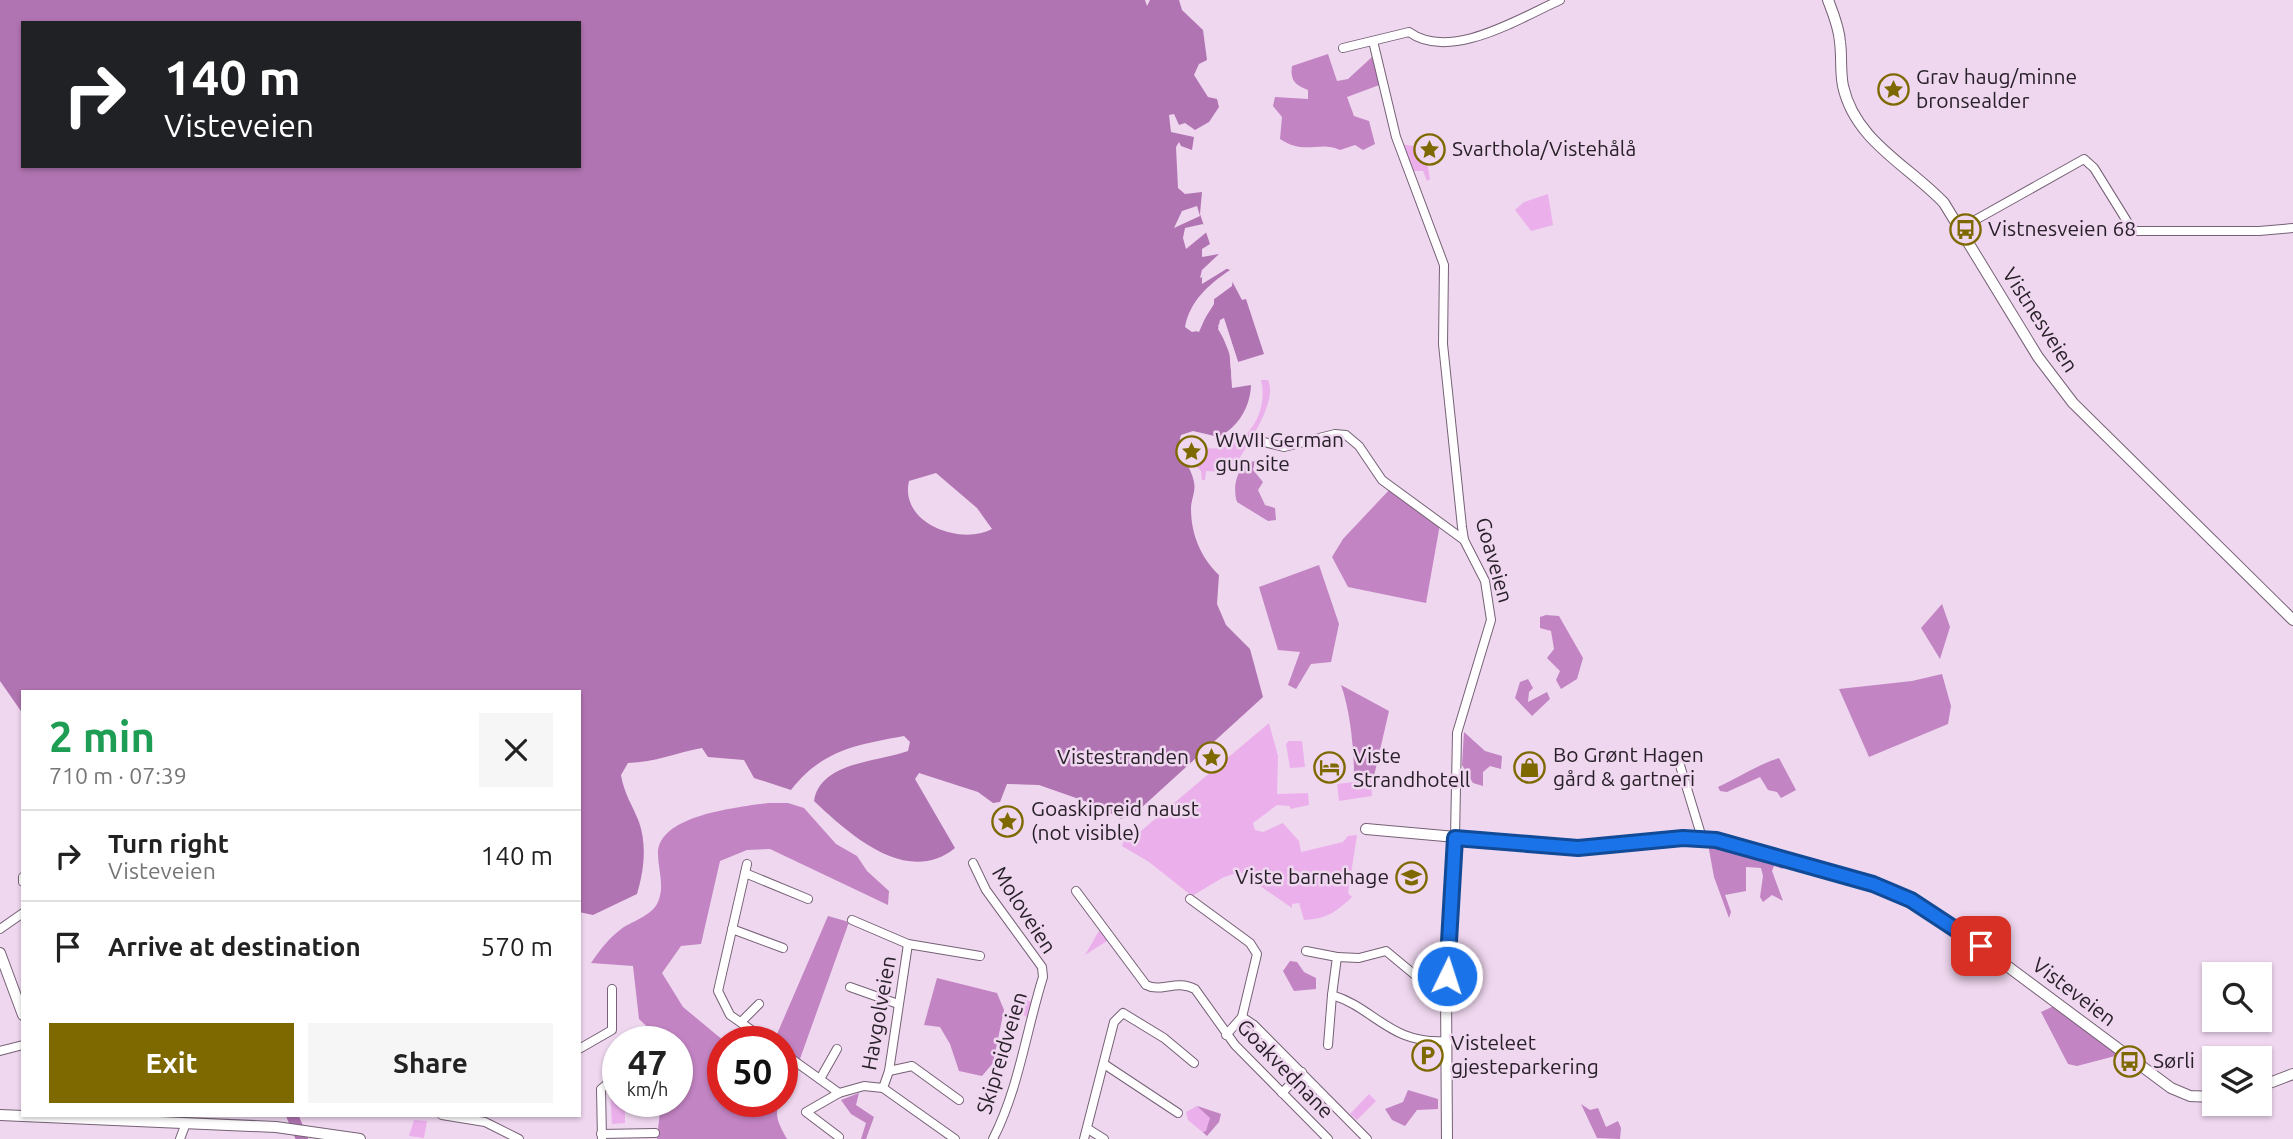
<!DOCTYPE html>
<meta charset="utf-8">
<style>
body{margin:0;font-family:Ubuntu,sans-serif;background:#f6f6f6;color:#222;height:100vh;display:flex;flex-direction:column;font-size:26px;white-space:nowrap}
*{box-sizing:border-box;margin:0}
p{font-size:23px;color:#767676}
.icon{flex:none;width:38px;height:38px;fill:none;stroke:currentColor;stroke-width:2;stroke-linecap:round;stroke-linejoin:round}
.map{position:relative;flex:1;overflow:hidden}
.sheet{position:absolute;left:21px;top:690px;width:560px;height:427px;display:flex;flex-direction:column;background:#fff;border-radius:0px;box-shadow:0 2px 5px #0004}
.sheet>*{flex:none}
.hud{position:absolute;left:21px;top:21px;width:560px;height:147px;border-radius:0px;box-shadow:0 2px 5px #0004;background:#202124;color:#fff;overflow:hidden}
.fabs{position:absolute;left:2202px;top:962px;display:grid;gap:14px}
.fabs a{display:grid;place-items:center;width:70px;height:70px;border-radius:0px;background:#fff;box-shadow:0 2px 5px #0004;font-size:35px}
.speed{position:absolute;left:602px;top:1026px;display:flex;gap:14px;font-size:35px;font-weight:700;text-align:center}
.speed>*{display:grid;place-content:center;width:91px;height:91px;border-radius:50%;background:#fff;box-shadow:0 2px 5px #0004;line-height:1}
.speed small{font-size:18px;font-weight:400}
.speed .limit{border:10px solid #d22;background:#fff;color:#111}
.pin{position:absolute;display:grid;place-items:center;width:60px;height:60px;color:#fff;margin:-30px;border-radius:14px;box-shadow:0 4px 10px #0006}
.me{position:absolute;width:77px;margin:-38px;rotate:4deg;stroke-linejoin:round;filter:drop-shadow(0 0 5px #0008)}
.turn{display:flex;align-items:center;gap:24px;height:147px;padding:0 28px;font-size:32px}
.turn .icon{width:91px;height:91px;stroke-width:2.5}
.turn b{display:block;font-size:49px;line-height:60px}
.round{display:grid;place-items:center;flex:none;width:74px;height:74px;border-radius:0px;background:#f6f6f6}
.summary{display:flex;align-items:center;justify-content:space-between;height:119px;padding:0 28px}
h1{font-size:42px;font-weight:700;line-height:52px;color:#1e9e55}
.cta{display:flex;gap:14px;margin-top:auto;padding:14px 28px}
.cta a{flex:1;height:80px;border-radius:0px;background:#7e6900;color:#fff;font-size:28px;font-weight:700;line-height:80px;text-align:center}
.cta a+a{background:#f6f6f6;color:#222}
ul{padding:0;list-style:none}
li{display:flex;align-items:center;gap:21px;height:91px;padding:0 28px;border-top:2px solid #e0e0e0}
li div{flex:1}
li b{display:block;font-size:26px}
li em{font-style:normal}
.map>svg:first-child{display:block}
.green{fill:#ebb0eb}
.forest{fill:#c284c3}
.water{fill:#b174b2;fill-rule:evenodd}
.pier{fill:#efd7ef}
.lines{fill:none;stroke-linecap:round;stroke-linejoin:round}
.river{stroke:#b174b2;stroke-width:12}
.minor-casing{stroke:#766176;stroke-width:10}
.secondary-casing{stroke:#766176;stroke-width:12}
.minor{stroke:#fff;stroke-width:8}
.secondary{stroke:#fff;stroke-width:10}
.route-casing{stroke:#114b97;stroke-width:18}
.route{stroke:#1a73e8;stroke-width:12}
.labels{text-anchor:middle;stroke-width:5;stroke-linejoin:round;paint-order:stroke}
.poi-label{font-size:21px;fill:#292129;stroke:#efd7ef;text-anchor:start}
.street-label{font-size:21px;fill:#292129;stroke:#efd7ef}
</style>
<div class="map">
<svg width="2293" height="1139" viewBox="0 0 2293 1139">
<rect width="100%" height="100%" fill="#efd7ef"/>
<g class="green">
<polygon points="1401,144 1425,148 1430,179 1427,181 1423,171 1413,171"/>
<polygon points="1548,194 1553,225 1531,231 1515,210 1524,202"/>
<path d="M1261,380H1268C1279,404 1243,449 1232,472L1206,471L1205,480H1202L1201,471L1196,466L1202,447C1241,457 1270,416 1261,380Z"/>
<path d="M1269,723L1278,756L1277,794L1308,793L1309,805L1290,809V806L1277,805L1253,823L1255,830L1263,832L1283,823L1299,841L1301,852L1343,842L1348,836L1357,835L1348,893L1352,897C1336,912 1327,919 1304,920L1299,903L1292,904V908L1240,872L1224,877L1192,896L1149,862L1122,846L1126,834L1135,836Z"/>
<polygon points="1289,741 1302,741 1305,767 1290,768 1286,744"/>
<polygon points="1371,780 1372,796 1339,801 1337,784"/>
<polygon points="1100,929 1110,939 1085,955"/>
<polygon points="1017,998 1034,1002 1029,1019 1020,1012 1013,1017 1010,1014"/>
<polygon points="610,1089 618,1089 618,1101 625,1101 625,1123 612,1124"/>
<polygon points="1369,1094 1376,1101 1357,1120 1350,1114"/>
<polygon points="1197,1106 1221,1114 1207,1136 1188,1120 1186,1112"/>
<polygon points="414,1120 427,1121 424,1138 409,1136"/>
</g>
<g class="forest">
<path d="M1328,54L1337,81L1348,79L1372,57L1382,84L1347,97L1354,116L1369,121L1375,144L1363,150L1355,145L1340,150C1319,140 1306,156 1280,139L1282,117L1273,106L1275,97L1308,99V90C1295,85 1290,80 1292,66Z"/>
<path d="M1255,461L1253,470L1263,482L1258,490L1265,505L1275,508L1276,520L1268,521L1237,502C1232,487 1237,463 1255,461Z"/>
<polygon points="1391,488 1440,524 1426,603 1348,587 1332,557 1343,539"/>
<polygon points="1319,565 1339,624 1331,662 1311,664 1296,689 1288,685 1300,652 1278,650 1259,587"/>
<polygon points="1942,604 1950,627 1940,659 1921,628"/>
<polygon points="1546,615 1559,616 1583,658 1577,679 1561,689 1556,680 1560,671 1547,658 1554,649 1551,631 1540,628 1540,617"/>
<polygon points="1942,674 1951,706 1948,724 1869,757 1839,689 1912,681"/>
<polygon points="1528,679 1533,688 1529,692 1528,702 1547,692 1550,699 1532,716 1515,698 1520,682"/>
<path d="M1341,685L1389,711L1374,776L1354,775C1354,748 1350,710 1341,685Z"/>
<polygon points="1464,732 1485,751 1502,756 1501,769 1490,766 1483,772 1483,786 1473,783 1462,765"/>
<path d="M1779,758L1796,790L1781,798L1777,792L1768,790L1760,777L1727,792L1720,791L1718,787C1740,777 1757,765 1779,758Z"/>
<path d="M768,803H788L804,808L836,844L857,856L867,871L889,891L888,905L770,849L747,850L720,861L701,944L681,946L662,973L683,1007L724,1041L723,1101H781C772,1114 780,1126 787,1139H657L661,1101H677V1041H662L639,1019L633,966L591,963C600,950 607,940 620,930C631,921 651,917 658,902C665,886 658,870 658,854C657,815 740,807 768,803Z"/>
<polygon points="1708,844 1760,857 1762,862 1774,860 1785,863 1783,869 1774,866 1772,871 1783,901 1772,895 1763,902 1760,897 1763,876 1761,868 1746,867 1746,891 1725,895 1731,912 1729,918 1714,877"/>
<polygon points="828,916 849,922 791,1084 782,1098 782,1041 774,1041"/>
<polygon points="1290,961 1297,962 1304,972 1316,978 1316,989 1294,991 1283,971"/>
<polygon points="937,978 997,993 1004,1010 993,1063 982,1076 959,1071 950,1044 940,1027 924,1025"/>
<polygon points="2054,1006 2119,1055 2077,1066 2068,1064 2041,1012"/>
<polygon points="1408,1090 1438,1099 1438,1109 1417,1110 1405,1126 1392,1120 1385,1109 1403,1102"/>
<polygon points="859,1093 856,1105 874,1117 866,1139 861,1139 866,1123 851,1114 841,1100"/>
<polygon points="1581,1104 1590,1110 1598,1108 1606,1127 1618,1121 1621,1128 1620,1139 1597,1138"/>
<polygon points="1197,1106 1221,1114 1219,1122 1207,1136 1203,1132 1206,1131 1210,1118"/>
</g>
<path class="water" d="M0,0H1145L1147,6L1150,0H1179L1182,10L1203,30L1207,60L1199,64L1194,75L1208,97L1217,99L1219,107L1209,122L1195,130L1185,123L1179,125L1174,114L1169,115L1171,132L1194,137L1192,150L1181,146L1179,142L1176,147L1178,188L1185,194L1202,192L1200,214L1210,244L1202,249V257L1219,254L1202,270L1200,278L1223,267L1230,270C1208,285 1190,301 1185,327L1192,332L1197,331L1214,304V293L1232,281L1242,300L1246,299L1264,354L1238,362L1224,318L1220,320L1218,329L1229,348L1232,382L1251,383C1251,406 1239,426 1219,437L1193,431L1181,435C1175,453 1191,464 1194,482C1196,492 1191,499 1191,509C1191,534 1201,558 1219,575L1217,604L1226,625L1250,649L1263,697L1140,809L1121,819L1096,805L1039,785L1007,784L1000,802L993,803L978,792L919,773L915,779L955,848C907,887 849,834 814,801C820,762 877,762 908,751L910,742L904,736C856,745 822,750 791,790L754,778L744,760L708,757L702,748C675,753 656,762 628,763L621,775C624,794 633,806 639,822C647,845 644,871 637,894L593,915L579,912V691H23V714L0,681ZM23,23H579V166H23ZM936,473L977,508L992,529C960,546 899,523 909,481Z"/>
<g class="pier">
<polygon points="1197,206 1200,216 1174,228 1182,211"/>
<polygon points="1203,224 1208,231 1186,249 1183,238 1185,228"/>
<polygon points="1222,264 1226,264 1228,268 1202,284 1202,277"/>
<polygon points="1230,278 1233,279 1232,286 1213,300 1199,332 1189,329 1195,328 1211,303 1212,291"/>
<polygon points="1225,322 1239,365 1233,356 1235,380 1250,378 1254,382 1251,385 1232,388 1230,355 1218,325"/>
</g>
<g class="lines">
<polyline class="river" points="292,1115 302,1139"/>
<defs>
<g id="minor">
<polyline points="1373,41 1396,137 1444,265 1443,344 1462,527 1464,540 1485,581 1491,620 1457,733 1455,838"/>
<path d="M1343,48L1409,32C1450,62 1520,18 1560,0"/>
<polyline points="1961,228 2084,159 2094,168 2133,231 2259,231 2293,228"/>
<polyline points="1252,439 1284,447 1335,434 1346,435 1359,446 1382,480 1464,540"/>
<polyline points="1679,762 1702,838"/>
<path d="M973,863L986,890L1042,967L1043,977C1026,1031 1019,1088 993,1139"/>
<polyline points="747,864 718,991 730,1015 767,1041"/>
<polyline points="745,873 808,899"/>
<polyline points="23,877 23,882"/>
<path d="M1076,891L1146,985C1161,993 1176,979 1195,989L1235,1045L1328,1139"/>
<polyline points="1190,899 1250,943 1257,954 1242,1017 1226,1035"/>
<polyline points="852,920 908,944 980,956"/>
<polyline points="0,929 23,913"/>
<polyline points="732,929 783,948"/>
<path d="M1306,951L1337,957L1332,995C1375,1008 1390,1045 1447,1041"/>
<polyline points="1337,957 1359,958 1386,951 1439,995"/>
<polyline points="850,987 898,1004"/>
<polyline points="1242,1017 1254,1025 1367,1139"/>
<polyline points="741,1022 759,1004"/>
<polyline points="1328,1045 1332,995"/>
<polyline points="579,1049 612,1030 612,989"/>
<polyline points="0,1051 23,1045"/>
<polyline points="782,1052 839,1093"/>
<polyline points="1104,1064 1178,1113"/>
<polyline points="889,1071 912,1066 959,1100"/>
<polyline points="820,1079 837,1049"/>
<polyline points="883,1088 889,1071 908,944"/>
<polyline points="1282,1093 1302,1072"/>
<polyline points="442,1115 485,1122 519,1139"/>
<polyline points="1088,1129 1104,1139"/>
<polyline points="601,1134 655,1133"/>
<polyline points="839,1137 806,1112 839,1093 864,1086 883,1088 955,1139"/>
<polyline points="180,1139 186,1123"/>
<polyline points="602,1139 601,1089 618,1075"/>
<polyline points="1084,1139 1114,1022 1123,1013 1164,1038 1194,1063"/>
</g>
<g id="secondary">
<path d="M1828,0C1833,13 1839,27 1840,42C1842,56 1840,72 1843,86C1855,141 1908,165 1944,203L2038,357L2073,403L2293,620"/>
<polyline points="1366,829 1578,848 1702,838 1847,874 1911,900 1952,925 2171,1088 2190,1096 2214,1097"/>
<polyline points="0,953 23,1015"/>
<polyline points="2259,1087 2293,1074"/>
<polyline points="0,1115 276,1127 360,1139"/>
<polyline points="1447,1139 1446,992 1455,838"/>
</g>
</defs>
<use href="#minor" class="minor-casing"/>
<use href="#secondary" class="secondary-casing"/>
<use href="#minor" class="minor"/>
<use href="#secondary" class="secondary"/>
</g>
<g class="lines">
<defs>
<polyline id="route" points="1447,976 1455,838 1578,848 1683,838 1716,840 1873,884 1911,900 1981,946"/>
</defs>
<use href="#route" class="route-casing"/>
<use href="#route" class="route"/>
</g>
<defs>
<symbol id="sight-ring" viewBox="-11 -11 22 22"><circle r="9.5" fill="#efd7ef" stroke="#7e6900" stroke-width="1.5"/><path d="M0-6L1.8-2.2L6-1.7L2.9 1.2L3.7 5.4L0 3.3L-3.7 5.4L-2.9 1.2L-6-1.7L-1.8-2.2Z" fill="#7e6900"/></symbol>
<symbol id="bus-ring" viewBox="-11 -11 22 22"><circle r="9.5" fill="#efd7ef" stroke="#7e6900" stroke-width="1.5"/><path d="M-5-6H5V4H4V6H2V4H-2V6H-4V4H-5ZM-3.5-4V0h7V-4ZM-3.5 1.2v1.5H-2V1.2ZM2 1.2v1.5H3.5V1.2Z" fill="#7e6900"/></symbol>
<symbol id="shop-ring" viewBox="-11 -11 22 22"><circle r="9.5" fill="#efd7ef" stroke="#7e6900" stroke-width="1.5"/><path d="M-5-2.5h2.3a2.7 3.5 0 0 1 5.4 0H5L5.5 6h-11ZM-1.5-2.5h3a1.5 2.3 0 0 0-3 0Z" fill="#7e6900"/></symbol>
<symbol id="hotel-ring" viewBox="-11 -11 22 22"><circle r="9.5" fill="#efd7ef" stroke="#7e6900" stroke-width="1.5"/><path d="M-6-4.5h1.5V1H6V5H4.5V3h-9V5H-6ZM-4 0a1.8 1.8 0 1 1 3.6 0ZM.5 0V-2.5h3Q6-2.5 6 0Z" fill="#7e6900"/></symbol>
<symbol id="school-ring" viewBox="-11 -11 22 22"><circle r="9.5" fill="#efd7ef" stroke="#7e6900" stroke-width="1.5"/><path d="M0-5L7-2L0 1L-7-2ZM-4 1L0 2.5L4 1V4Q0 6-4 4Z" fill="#7e6900"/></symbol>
<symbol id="parking-ring" viewBox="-11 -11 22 22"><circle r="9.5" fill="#efd7ef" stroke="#7e6900" stroke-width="1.5"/><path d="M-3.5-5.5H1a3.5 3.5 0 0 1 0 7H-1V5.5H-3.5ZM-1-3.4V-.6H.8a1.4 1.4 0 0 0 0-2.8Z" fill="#7e6900"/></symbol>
</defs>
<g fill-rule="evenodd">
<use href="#sight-ring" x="1876" y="72" width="35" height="35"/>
<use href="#sight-ring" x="1412" y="132" width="35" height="35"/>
<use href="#bus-ring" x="1948" y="212" width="35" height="35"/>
<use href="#sight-ring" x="1174" y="434" width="35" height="35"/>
<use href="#sight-ring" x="1194" y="740" width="35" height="35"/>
<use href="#shop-ring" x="1512" y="750" width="35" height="35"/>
<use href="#hotel-ring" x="1312" y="750" width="35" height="35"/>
<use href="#sight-ring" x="990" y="804" width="35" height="35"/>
<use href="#school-ring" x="1394" y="860" width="35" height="35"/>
<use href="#parking-ring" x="1410" y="1038" width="35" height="35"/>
<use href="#bus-ring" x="2112" y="1044" width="35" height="35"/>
</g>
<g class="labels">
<g class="poi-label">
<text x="1916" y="84">Grav haug/minne<tspan x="1916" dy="24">bronsealder</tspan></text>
<text x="1452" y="156">Svarthola/Vistehålå</text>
<text x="1988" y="236">Vistnesveien 68</text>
<text x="1215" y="447">WWII German<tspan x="1215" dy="24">gun site</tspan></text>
<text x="1553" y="762">Bo Grønt Hagen<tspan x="1553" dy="24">gård &amp; gartneri</tspan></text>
<text x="1353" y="763">Viste<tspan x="1353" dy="24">Strandhotell</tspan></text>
<text x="1189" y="764" text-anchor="end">Vistestranden</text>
<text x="1031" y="816">Goaskipreid naust<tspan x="1031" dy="24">(not visible)</tspan></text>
<text x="1389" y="884" text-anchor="end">Viste barnehage</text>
<text x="1451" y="1050">Visteleet<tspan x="1451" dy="24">gjesteparkering</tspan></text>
<text x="2153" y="1068">Sørli</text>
</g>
<g class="street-label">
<text transform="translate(2040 320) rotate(57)" y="7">Vistnesveien</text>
<text transform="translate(1494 560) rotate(74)" y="7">Goaveien</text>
<text transform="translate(1024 910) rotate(57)" y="7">Moloveien</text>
<text transform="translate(2074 992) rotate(37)" y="7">Visteveien</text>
<text transform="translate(879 1013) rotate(-80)" y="7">Havgolveien</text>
<text transform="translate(1002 1053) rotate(-73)" y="7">Skipreidveien</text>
<text transform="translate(1285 1069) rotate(46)" y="7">Goakvednane</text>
</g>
</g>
</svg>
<div class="fabs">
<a><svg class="icon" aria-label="search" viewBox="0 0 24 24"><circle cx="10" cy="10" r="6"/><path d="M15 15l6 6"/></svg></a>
<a><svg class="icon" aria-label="layers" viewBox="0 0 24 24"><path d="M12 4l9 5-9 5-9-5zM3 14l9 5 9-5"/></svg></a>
</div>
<div class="speed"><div>47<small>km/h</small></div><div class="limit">50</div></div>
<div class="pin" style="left:1981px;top:946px;background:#d93025"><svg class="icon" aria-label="arrive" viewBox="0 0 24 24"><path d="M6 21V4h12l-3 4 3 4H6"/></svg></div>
<svg class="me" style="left:1447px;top:976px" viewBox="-20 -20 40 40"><circle r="17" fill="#1a73e8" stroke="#fff" stroke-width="3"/><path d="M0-11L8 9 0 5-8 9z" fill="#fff"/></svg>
<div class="hud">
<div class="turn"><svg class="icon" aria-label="right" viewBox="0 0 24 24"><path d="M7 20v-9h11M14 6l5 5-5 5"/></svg><div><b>140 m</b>Visteveien</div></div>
</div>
<section class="sheet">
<div class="summary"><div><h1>2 min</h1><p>710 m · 07:39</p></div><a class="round"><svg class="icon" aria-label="close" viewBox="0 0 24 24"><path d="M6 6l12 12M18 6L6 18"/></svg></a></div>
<ul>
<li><svg class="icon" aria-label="right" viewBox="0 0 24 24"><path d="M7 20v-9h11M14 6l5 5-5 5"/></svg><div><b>Turn right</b><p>Visteveien</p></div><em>140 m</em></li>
<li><svg class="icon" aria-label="arrive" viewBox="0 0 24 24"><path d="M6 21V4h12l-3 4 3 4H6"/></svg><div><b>Arrive at destination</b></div><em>570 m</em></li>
</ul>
<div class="cta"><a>Exit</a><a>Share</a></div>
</section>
</div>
